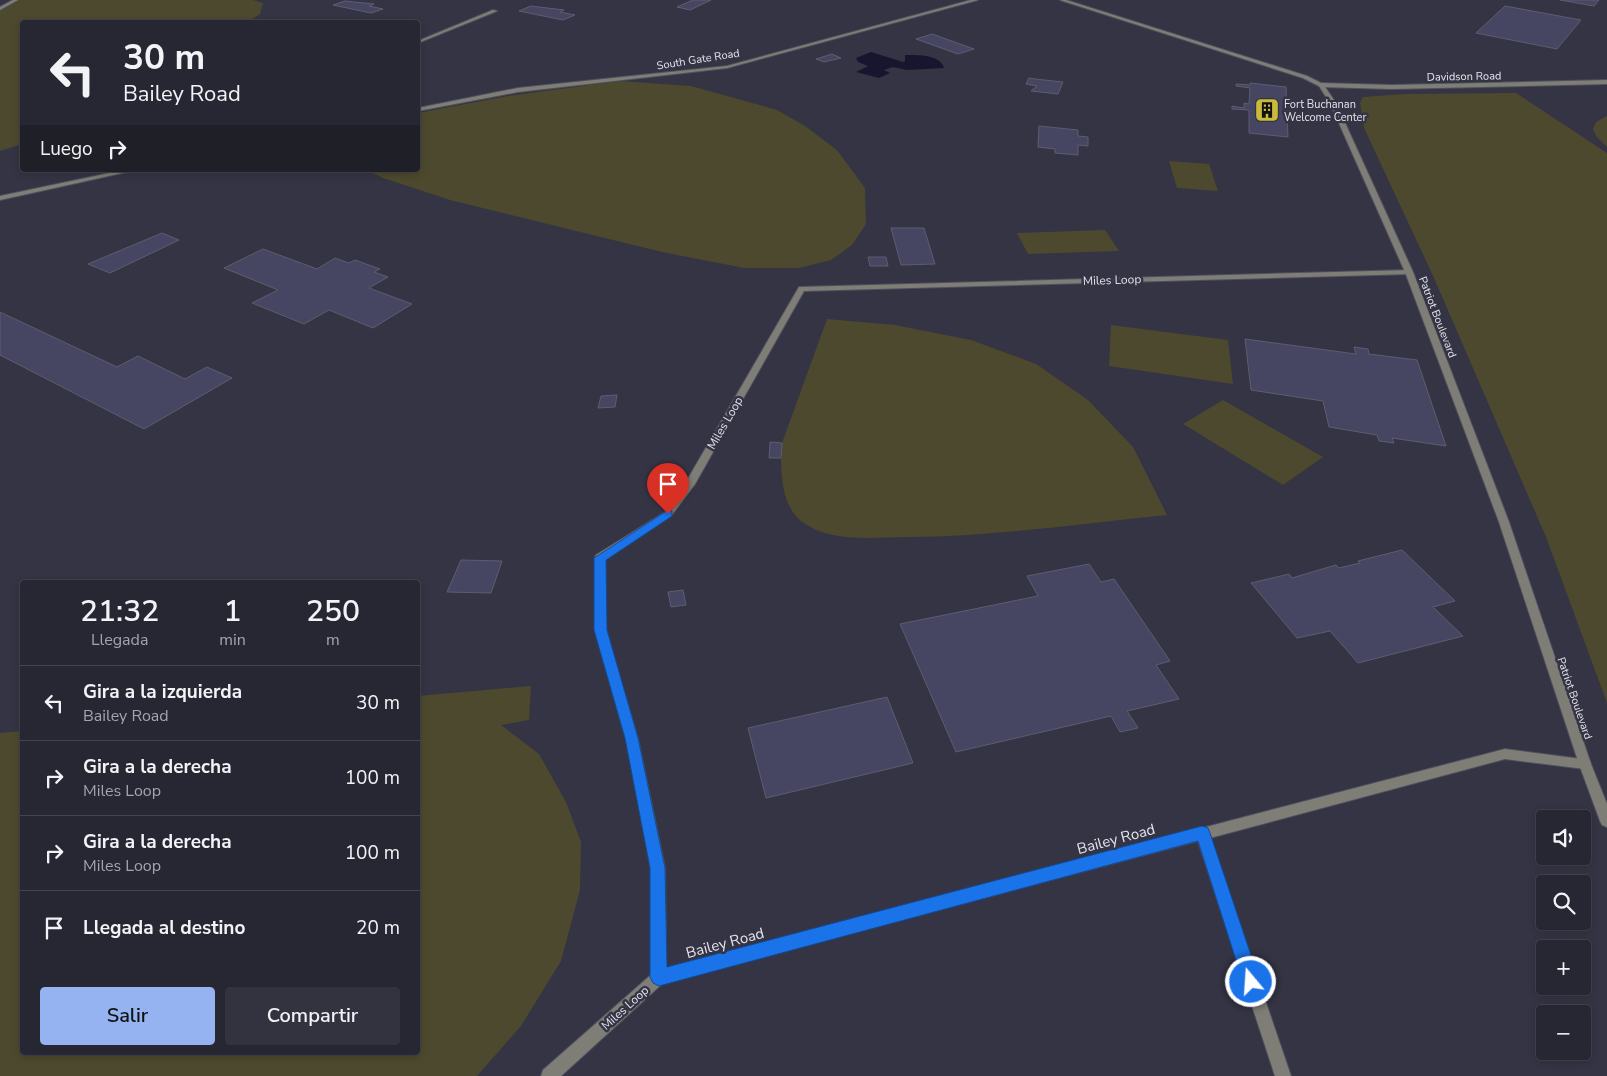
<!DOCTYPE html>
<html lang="es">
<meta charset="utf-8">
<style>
body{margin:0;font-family:"Nunito Sans",sans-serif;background:#33333f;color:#f1f3f6;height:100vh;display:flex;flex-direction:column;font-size:19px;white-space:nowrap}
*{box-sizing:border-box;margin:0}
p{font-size:16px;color:#a4a5ac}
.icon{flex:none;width:28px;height:28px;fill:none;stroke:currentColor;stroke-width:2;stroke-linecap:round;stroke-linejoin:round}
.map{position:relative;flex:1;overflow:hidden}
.panel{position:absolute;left:20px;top:580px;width:400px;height:475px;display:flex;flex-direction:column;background:#272733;border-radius:5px;box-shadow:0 2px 8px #0003,0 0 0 1px #43444e}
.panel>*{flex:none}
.hud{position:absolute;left:20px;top:20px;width:400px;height:152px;border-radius:5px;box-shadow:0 2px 8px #0003,0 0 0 1px #43444e;background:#272733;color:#f1f3f6;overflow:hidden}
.fabs{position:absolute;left:1536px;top:810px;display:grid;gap:10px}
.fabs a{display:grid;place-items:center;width:55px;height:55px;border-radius:5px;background:#272733;box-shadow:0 2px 8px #0003,0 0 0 1px #43444e;font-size:25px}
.pin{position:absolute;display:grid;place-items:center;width:42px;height:42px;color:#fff;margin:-51px -21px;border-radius:50% 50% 50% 0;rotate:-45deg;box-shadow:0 0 5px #0007}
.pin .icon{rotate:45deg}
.me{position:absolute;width:55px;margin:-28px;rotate:342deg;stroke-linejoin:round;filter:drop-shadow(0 0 4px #0008)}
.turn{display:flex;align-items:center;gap:18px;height:105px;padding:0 20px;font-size:22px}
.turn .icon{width:65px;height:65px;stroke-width:2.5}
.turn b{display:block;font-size:35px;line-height:42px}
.then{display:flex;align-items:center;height:48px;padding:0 20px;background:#0003;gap:10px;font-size:19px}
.eta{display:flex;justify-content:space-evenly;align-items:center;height:85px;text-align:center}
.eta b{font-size:30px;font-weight:600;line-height:35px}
.action{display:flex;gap:10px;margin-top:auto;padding:10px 20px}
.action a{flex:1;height:58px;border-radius:5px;background:#95b2f1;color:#111;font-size:20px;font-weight:600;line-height:58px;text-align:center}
.action a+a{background:#33333f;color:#f1f3f6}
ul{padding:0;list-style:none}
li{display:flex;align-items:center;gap:15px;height:75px;padding:0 20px;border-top:1px solid #43444e}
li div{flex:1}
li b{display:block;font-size:19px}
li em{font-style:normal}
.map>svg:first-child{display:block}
.green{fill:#4c492e}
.water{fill:#17162e}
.building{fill:#464662;stroke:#5d5d6f}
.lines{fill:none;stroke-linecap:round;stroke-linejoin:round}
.minor-casing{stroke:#50505f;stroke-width:2}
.tertiary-casing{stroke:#50505f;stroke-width:2}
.minor{fill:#7f7e76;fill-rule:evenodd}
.tertiary{fill:#7f7e76;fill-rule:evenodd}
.route{fill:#1a73e8;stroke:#114b97}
.labels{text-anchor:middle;stroke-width:5;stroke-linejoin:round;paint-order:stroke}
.far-street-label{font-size:11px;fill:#e4e4ee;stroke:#343444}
.far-poi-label{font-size:11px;fill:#e4e4ee;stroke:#343444;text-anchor:start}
.street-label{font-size:12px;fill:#e4e4ee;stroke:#343444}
.near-street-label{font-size:15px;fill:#e4e4ee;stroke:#343444}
</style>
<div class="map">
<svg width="1607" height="1076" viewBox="0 0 1607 1076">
<rect width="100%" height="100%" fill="#343444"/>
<g class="green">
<polygon points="11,0 253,0 263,3 260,14 248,22 22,22 22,144 0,151 0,7"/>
<polygon points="620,81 691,86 777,110 805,126 837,150 865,188 866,224 852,245 831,260 799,268 744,268 662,252 450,200 383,178 366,170 418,170 418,113 508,96"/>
<polygon points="1516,93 1607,153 1607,703 1546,537 1434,278 1364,128 1360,103 1363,97 1404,94"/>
<polygon points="1607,116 1607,147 1597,137 1593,129 1596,122"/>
<polygon points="1169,161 1209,164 1218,191 1177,188"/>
<polygon points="1105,230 1119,251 1028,254 1017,233"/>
<path d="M827,319L895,325L971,340L1036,364L1088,400L1133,447L1167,515C1081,524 995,536 909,537C884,537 857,540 833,535C822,533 810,528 801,521C780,504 780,467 782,443Z"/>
<polygon points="1111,325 1228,340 1233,384 1109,366"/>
<polygon points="1223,400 1323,457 1283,485 1183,424"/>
<polygon points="531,686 529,720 501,725 539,754 566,802 581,842 580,890 561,961 521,1026 477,1076 0,1076 0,733 22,731 22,1052 418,1052 418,696"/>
</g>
<path class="water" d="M871,52L903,62L905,61V55C917,55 940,54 944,68L907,70L893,67L884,70L890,73L879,78L856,72L868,66L858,62L856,58Z"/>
<g class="building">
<polygon points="693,0 711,0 690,10 677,7"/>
<polygon points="1560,0 1599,0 1594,6"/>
<polygon points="345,1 374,4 369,6 383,9 371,13 333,5"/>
<polygon points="531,6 564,10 560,12 575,15 563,20 519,11"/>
<polygon points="1505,6 1581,20 1557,49 1476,33"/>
<polygon points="932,34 974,49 958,54 916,39"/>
<polygon points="832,54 841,58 824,62 816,59"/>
<polygon points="1029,78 1035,79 1063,82 1058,94 1031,91 1037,86 1026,84"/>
<polygon points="1250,83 1286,87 1288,137 1249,133 1249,110 1232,109 1232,106 1244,108 1244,103 1249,104 1250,88 1236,86 1236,84 1250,85"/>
<polygon points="1039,126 1078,130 1078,136 1088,137 1088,146 1078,145 1078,155 1055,153 1055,149 1038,147"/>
<polygon points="891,228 924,228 935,264 901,265"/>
<polygon points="162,233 179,240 110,273 88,264"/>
<polygon points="263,249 317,269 335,258 349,263 355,260 380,269 374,272 388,277 369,288 412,304 373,328 329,310 304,324 252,303 278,290 224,268"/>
<polygon points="868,257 886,257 888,266 870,266"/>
<polygon points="0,312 117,367 138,356 185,379 207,367 232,378 144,429 0,355"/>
<polygon points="1245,339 1356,354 1354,347 1368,349 1369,354 1417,360 1446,446 1392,438 1394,443 1379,441 1377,435 1329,427 1323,401 1251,390"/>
<polygon points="617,395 615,407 598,408 601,396"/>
<polygon points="770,442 782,443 781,458 769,458"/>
<polygon points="1402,550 1455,601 1433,607 1463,636 1358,663 1330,631 1297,638 1251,583 1289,574 1292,578 1336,565 1339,568 1360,563 1358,561"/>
<polygon points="461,560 502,561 491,593 447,592"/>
<polygon points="1089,564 1101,582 1114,579 1170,661 1156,665 1179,699 1127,711 1138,728 1120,732 1111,716 956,752 900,624 1038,596 1027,576"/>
<polygon points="683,590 686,605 671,607 668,592"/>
<polygon points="887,697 913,763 766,798 748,728"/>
</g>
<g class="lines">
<defs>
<g id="minor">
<polygon points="13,0 18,0 0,10 0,7"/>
<polygon points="971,0 978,0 727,68 518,92 418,111 418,108 518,88 727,66"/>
<polygon points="493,10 497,11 418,43 418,41"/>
<polygon points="1607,80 1607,84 1392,89 1321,87 1318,85 1321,83 1392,85"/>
<polygon points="124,170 136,170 0,200 0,196"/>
<polygon points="1409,270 1412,270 1412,274 804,291 695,484 671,516 605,560 605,630 638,739 665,868 666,968 1505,749 1589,760 1591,764 1589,768 1585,769 1505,759 1210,838 1291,1076 1275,1076 1198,841 663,983 561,1076 541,1076 543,1070 652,974 651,868 626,739 595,630 595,558 596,555 665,512 686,482 799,287"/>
</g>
<polygon id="tertiary" points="1060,0 1066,0 1307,76 1323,84 1336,103 1413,272 1509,522 1591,764 1607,804 1607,827 1602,825 1600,821 1579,764 1499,522 1405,272 1330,103 1319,86 1303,78"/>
</defs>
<use href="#minor" class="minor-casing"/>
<use href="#tertiary" class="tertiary-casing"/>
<use href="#minor" class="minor"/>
<use href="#tertiary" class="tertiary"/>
</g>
<polygon class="route" points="668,510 672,511 672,516 606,560 607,630 638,738 665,868 667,967 1202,826 1208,828 1210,833 1260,982 1257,987 1251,990 1245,987 1243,982 1198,841 659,986 653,983 650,977 650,868 625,738 594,630 594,558"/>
<defs>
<symbol id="building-square" viewBox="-11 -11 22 22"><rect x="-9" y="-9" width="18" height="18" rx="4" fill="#c9ba3a" stroke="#343444"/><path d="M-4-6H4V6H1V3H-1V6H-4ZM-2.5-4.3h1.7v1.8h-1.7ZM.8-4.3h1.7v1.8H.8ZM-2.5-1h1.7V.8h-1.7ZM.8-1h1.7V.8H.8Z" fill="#111"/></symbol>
</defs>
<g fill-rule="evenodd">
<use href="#building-square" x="1253" y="96" width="28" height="28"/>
</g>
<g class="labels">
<g class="far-street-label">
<text transform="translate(698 59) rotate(-9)" y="4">South Gate Road</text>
<text transform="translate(1464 76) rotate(-1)" y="4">Davidson Road</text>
<text transform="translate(1438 317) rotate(69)" y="4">Patriot Boulevard</text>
<text transform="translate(1575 698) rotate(71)" y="4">Patriot Boulevard</text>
</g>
<g class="far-poi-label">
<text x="1284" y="108">Fort Buchanan<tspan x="1284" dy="13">Welcome Center</tspan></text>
</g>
<g class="street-label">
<text transform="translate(1112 280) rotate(-2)" y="4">Miles Loop</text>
<text transform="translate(725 423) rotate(-60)" y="4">Miles Loop</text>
<text transform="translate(625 1008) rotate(-42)" y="4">Miles Loop</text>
</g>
<g class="near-street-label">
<text transform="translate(1116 839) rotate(-15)" y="5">Bailey Road</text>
<text transform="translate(725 943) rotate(-15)" y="5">Bailey Road</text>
</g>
</g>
</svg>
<div class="fabs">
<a><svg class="icon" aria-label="sound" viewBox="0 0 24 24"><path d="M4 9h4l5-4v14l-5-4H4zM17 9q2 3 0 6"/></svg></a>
<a><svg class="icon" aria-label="search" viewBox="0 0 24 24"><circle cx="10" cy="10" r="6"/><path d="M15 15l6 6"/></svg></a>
<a>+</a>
<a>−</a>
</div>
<div class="pin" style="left:668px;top:514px;background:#d93025"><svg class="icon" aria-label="arrive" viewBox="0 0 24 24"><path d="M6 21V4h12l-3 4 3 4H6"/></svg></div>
<svg class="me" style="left:1251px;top:982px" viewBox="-20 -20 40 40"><circle r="17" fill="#1a73e8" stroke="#fff" stroke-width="3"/><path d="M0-11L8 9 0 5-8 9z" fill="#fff"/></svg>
<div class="hud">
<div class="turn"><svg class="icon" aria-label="left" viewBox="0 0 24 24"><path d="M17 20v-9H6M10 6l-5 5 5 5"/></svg><div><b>30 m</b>Bailey Road</div></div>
<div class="then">Luego<svg class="icon" aria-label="right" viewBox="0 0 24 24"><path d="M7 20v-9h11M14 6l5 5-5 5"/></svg></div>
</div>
<section class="panel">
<div class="eta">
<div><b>21:32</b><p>Llegada</p></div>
<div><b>1</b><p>min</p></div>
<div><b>250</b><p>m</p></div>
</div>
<ul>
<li><svg class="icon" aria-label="left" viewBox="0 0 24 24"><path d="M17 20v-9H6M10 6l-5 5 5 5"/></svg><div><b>Gira a la izquierda</b><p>Bailey Road</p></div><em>30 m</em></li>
<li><svg class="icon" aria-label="right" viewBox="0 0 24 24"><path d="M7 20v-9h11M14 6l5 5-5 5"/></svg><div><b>Gira a la derecha</b><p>Miles Loop</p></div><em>100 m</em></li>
<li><svg class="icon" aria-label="right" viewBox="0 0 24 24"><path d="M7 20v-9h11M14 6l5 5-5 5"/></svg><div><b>Gira a la derecha</b><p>Miles Loop</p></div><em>100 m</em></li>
<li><svg class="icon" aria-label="arrive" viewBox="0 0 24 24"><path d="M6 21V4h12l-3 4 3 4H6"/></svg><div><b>Llegada al destino</b></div><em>20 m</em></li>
</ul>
<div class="action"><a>Salir</a><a>Compartir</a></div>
</section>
</div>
